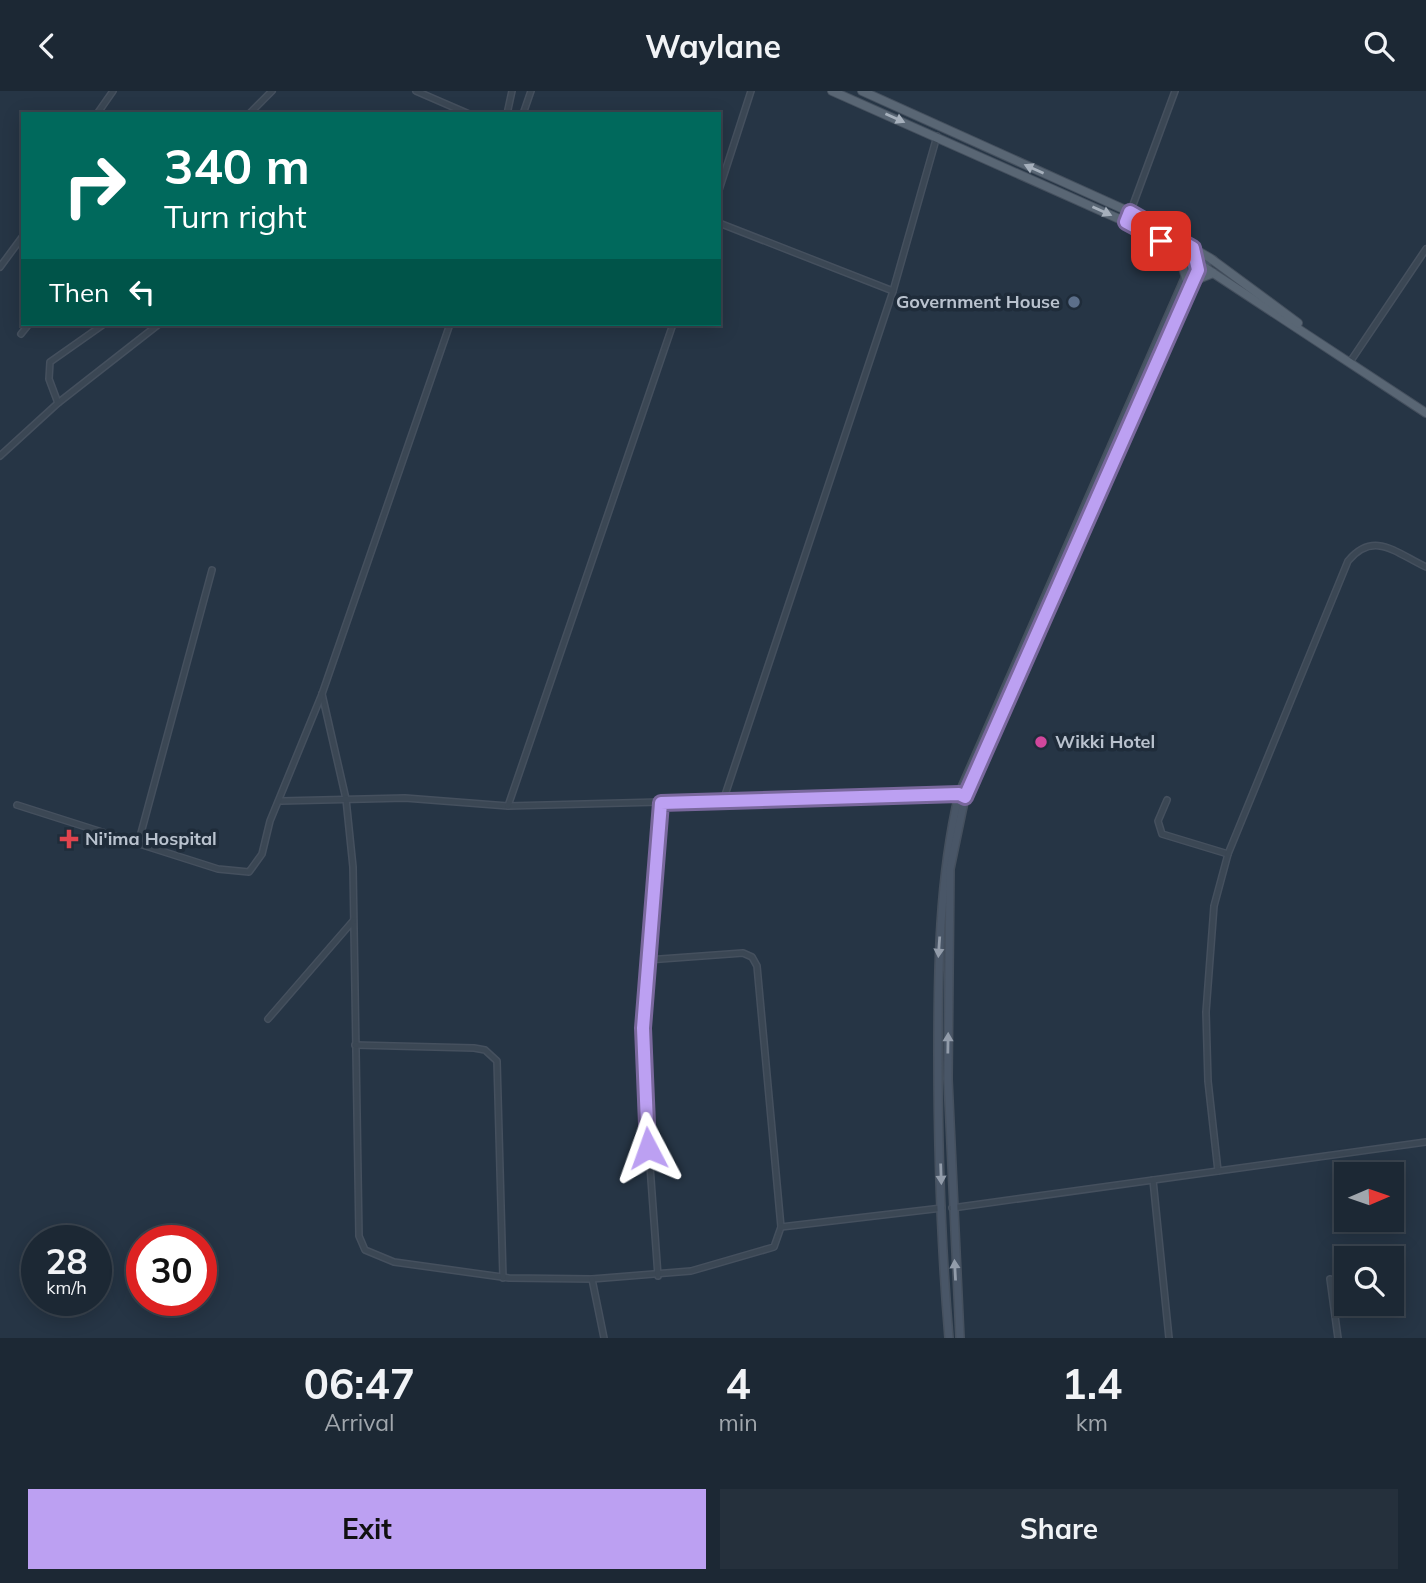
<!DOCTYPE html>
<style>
body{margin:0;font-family:Mulish,sans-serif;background:#25303c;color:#f1f3f6;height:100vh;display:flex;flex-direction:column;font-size:26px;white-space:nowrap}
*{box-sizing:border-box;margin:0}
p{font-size:23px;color:#a0a6ac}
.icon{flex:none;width:38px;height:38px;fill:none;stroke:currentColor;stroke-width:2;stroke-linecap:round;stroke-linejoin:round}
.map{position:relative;height:1247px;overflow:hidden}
.sheet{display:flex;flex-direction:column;background:#1c2834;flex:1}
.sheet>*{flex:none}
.top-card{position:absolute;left:21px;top:21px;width:700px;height:214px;border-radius:0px;box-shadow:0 4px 18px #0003,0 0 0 2px #3a444f;background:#00695c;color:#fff;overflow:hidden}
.needle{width:46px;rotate:88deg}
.controls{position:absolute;left:1334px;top:1071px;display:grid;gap:14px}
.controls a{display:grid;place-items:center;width:70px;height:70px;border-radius:0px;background:#1c2834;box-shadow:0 4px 18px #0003,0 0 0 2px #3a444f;font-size:35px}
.speed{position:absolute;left:21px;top:1134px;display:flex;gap:14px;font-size:35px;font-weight:700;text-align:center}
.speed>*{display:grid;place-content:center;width:91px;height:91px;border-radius:50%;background:#1c2834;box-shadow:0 4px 18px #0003,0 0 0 2px #3a444f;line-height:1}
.speed small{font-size:18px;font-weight:400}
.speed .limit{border:10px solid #d22;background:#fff;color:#111}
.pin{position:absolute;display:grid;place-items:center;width:60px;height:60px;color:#fff;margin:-30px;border-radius:14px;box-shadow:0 4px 10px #0006}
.me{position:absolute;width:77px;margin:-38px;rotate:356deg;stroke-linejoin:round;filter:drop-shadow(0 0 5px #0008)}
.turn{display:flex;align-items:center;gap:24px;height:147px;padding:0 28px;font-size:32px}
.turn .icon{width:91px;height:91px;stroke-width:2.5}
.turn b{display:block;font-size:49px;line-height:60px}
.then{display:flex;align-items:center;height:66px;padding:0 28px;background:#0003;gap:14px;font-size:26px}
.eta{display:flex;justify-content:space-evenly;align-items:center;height:119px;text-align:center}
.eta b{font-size:42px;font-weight:700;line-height:49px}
.button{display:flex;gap:14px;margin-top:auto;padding:14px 28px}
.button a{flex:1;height:80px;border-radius:0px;background:#bca0f2;color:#111;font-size:28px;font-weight:700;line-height:80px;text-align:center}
.button a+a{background:#25303c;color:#f1f3f6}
header{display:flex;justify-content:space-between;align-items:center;height:91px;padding:0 28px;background:#1c2834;font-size:32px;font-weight:700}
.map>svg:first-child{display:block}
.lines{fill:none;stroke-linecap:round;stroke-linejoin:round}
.street-casing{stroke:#45505e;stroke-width:8}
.secondary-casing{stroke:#45505e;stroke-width:10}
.primary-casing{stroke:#45505e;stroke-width:10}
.street{stroke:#3b4754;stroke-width:5}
.secondary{stroke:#495667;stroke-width:7}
.primary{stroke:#596674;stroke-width:8}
.oneway{fill:#a6b0bc}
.oneway2{fill:#929caa}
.route-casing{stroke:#7a689d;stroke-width:18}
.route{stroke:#bca0f2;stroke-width:12}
.service-dot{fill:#5c6f8a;stroke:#1f2c3a;stroke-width:2.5}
.hotel-dot{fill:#d1479c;stroke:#1f2c3a;stroke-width:2.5}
.health-dot{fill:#e0444e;stroke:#1f2c3a;stroke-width:2.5}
.labels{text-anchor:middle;stroke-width:7;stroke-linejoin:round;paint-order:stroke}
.poi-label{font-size:18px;font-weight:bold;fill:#b9c2ce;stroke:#1f2c3a;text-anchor:start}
</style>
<header><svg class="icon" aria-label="back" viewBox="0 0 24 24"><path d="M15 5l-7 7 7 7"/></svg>Waylane<svg class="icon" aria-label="search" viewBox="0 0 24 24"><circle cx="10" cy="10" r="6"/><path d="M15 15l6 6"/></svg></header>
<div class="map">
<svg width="1426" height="1247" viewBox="0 0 1426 1247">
<rect width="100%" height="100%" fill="#263545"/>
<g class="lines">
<defs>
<g id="street">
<polyline points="416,0 469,23"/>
<polyline points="97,23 113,0"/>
<polyline points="249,23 272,0"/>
<polyline points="507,23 512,0"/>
<polyline points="523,23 531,0"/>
<polyline points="719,99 751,0"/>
<polyline points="1130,122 1175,0"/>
<polyline points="719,132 893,200"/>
<polyline points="0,176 23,145"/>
<polyline points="21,243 29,233"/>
<polyline points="1350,271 1426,158"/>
<polyline points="58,312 49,288 50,271 104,233"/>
<polyline points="0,365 58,312 159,233"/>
<polyline points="322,603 346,708 353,776 359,1145 365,1159 394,1171 509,1187 592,1188 691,1180 774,1156 781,1136 757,875 752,866 743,862 647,869"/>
<polyline points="1167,709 1158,730 1162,743 1228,763"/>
<polyline points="281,710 405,707 508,715 960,703"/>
<polyline points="723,710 893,200 937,45"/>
<polyline points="17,714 218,778 249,781 262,763 270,730 322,603 450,233"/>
<polyline points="508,715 673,233"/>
<polyline points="138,753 212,479"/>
<polyline points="268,928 353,830"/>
<polyline points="355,954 474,957 485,959 497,970 503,1187"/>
<path d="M1218,1080L1208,990L1206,921L1214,815L1228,763L1348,470C1374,439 1396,462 1426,476"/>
<polyline points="1153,1089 1169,1247"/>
<polyline points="952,1117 1426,1051"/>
<polyline points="781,1136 942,1117"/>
<polyline points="658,1185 645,1006 643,937 661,712"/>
<polyline points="592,1188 604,1247"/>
<polyline points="1330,1188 1338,1247"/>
</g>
<g id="secondary">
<path d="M949,1247C941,1153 938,1058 938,964C938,876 939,789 959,703L1190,176L1213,169"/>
<polyline points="960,1247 948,988 950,778 965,706 1198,179 1193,157"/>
</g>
<g id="primary">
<polyline points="832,0 1126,131 1198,172 1426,322"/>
<polyline points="862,0 1130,121 1210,167 1298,232"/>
<polyline points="1178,160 1186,187"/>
<polyline points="1193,190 1213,182"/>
</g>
</defs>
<use href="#street" class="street-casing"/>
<use href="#secondary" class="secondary-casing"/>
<use href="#primary" class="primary-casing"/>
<use href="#street" class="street"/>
<use href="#secondary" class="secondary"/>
<use href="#primary" class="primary"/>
</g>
<defs><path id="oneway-solid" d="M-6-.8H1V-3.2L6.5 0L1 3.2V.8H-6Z" transform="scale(1.75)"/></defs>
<g class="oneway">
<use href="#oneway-solid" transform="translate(895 27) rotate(24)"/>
<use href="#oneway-solid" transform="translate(1034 78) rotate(-156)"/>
<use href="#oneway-solid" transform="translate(1102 120) rotate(24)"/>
</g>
<g class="oneway2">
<use href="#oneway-solid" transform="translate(939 856) rotate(94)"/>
<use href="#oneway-solid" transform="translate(948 952) rotate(-89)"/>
<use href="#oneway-solid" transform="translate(941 1083) rotate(88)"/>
<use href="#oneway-solid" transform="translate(955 1179) rotate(-93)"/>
</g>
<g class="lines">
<defs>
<polyline id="route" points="648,1057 643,937 661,712 959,703 965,706 1198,179 1193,157 1130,121 1126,131 1161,150"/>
</defs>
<use href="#route" class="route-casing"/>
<use href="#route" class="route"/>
</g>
<circle class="service-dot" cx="1074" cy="211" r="7"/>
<circle class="hotel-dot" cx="1041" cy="651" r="7"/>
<path class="health-dot" d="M65.5 737.5h7v7h7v7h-7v7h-7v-7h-7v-7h7z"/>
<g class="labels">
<g class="poi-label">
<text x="1060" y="217" text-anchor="end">Government House</text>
<text x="1055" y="657">Wikki Hotel</text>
<text x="85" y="754">Ni'ima Hospital</text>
</g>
</g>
</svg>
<div class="controls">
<a><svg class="needle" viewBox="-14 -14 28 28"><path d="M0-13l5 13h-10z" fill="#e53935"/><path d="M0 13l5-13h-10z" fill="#a0a6ac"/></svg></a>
<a><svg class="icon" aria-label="search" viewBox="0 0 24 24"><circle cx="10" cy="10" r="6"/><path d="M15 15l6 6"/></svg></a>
</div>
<div class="speed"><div>28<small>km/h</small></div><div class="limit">30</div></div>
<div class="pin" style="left:1161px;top:150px;background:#d93025"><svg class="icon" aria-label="arrive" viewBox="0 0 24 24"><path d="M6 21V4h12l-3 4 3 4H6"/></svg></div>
<svg class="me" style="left:648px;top:1057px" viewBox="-20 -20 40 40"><path d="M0-17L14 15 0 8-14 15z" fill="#bca0f2" stroke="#fff" stroke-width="4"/></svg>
<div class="top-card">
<div class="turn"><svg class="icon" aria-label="right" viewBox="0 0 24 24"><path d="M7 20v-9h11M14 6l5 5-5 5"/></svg><div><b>340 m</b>Turn right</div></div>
<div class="then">Then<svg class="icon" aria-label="left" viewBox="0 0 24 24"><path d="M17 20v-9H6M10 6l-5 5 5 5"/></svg></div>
</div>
</div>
<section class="sheet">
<div class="eta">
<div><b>06:47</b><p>Arrival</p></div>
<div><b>4</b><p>min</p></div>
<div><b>1.4</b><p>km</p></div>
</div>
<div class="button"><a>Exit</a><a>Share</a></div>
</section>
